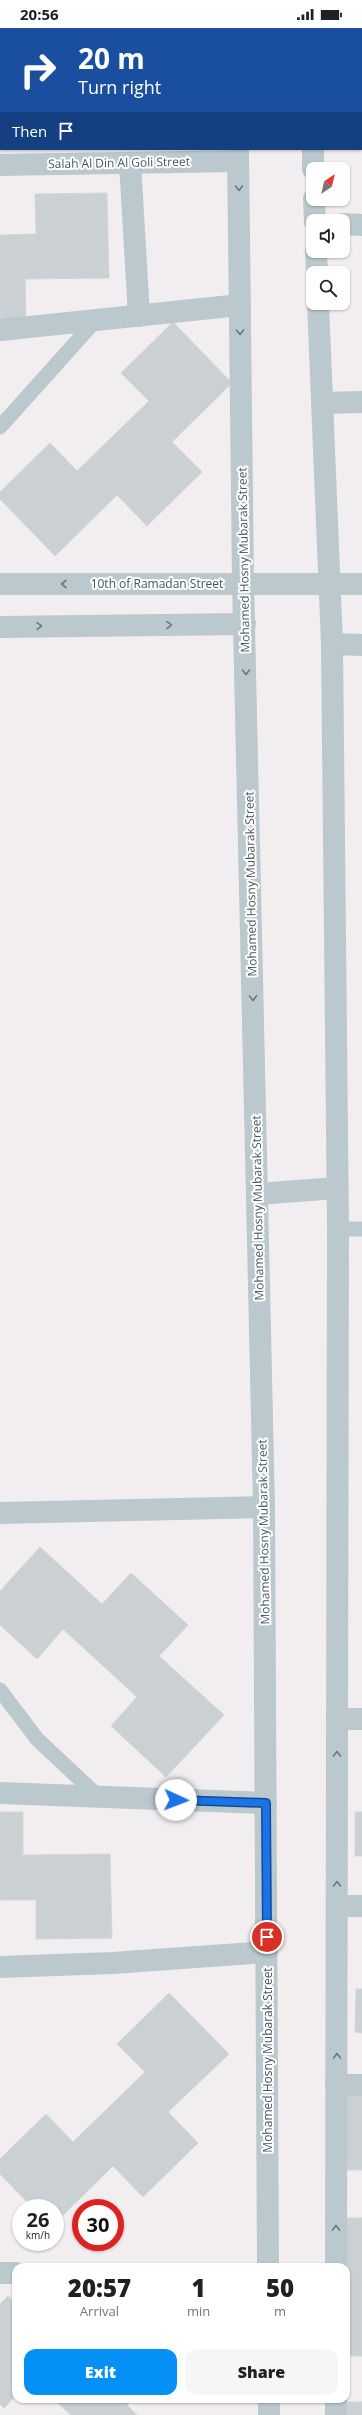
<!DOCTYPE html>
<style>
body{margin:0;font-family:"Open Sans",sans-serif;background:#f6f6f6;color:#202124;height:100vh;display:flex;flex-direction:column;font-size:15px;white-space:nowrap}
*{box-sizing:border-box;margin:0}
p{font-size:13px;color:#757577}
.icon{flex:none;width:22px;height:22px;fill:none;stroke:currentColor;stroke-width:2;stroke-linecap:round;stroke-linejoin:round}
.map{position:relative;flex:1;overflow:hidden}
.details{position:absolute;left:12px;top:2235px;width:338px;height:140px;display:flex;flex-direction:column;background:#fff;border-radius:12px;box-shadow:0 1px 3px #0004}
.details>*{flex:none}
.guide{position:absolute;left:0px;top:0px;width:362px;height:122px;box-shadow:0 1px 3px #0004;background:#1a4fa0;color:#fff;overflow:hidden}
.needle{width:26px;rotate:35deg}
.fabs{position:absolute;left:306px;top:134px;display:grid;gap:8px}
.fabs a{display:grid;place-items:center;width:44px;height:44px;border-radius:8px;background:#fff;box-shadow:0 1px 3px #0004;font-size:20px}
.speed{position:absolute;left:12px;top:2171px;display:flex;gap:8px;font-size:20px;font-weight:700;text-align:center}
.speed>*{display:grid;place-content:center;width:52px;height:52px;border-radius:50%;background:#fff;box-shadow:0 1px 3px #0004;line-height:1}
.speed small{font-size:10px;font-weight:400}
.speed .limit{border:6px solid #d22;background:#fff;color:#111}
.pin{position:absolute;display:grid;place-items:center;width:34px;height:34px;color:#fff;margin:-17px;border:2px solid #fff;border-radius:50%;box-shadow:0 1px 4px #0007}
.me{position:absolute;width:44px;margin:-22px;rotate:92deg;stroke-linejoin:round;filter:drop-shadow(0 0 3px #0008)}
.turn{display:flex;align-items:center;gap:14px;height:84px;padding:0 12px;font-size:18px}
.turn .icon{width:52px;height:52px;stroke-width:2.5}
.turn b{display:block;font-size:28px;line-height:34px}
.then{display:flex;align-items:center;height:38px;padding:0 12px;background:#0003;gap:8px;font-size:15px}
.eta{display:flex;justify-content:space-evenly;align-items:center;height:68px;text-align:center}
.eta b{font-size:24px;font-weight:800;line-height:28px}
.primary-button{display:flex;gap:8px;margin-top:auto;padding:8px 12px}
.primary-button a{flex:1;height:46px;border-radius:12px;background:#0590f5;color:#fff;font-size:16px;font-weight:800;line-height:46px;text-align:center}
.primary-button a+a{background:#f6f6f6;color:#202124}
.status{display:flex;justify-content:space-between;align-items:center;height:28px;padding:0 20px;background:#fff;direction:ltr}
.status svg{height:11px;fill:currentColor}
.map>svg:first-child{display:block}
.building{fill:#cad0d4;stroke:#d2d6db}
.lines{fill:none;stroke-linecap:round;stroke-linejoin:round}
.service{stroke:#bbc9cf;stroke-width:15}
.minor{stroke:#bbc9cf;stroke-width:22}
.tertiary{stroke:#bbc9cf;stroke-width:22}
.oneway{stroke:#687880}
.route-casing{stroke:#114b97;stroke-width:10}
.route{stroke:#1a73e8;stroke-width:7}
.labels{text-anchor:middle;stroke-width:4;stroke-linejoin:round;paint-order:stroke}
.street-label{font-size:12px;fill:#45565e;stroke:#fff}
</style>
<div class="status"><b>20:56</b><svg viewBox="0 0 49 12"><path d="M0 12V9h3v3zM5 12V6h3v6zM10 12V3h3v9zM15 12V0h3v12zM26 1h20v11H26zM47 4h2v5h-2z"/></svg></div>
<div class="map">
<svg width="362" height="2387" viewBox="0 0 362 2387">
<rect width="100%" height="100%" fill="#f2eeef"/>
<g class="building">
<polygon points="0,0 137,0 137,1 1,1 0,81"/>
<polygon points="107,165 109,250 25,251 26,294 0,294 0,207 36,206 35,166"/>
<polygon points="173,294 232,355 172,414 202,444 147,498 117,467 55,528 0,471 0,464 50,415 77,443 149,373 121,345"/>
<polygon points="40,1519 102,1576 131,1545 188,1597 159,1628 224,1687 166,1749 111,1698 137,1669 63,1601 37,1631 0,1597 0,1563"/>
<polygon points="0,1784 23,1784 23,1827 110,1826 112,1910 36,1911 36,1872 0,1872"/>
<rect x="355" y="1784" width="7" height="44"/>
<polygon points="356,1961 362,1961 362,2005 355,2004"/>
<polygon points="169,1965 229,2026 168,2084 198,2115 143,2169 113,2138 55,2195 55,2180 33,2180 0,2146 0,2131 46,2086 73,2114 145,2044 117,2016"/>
<rect x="346" y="2060" width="16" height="82"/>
<polygon points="341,2190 362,2190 362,2328 346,2328 346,2239"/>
<polygon points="8,2268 16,2276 16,2367 4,2380 0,2376 0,2276"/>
<polygon points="53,2371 133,2371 127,2377 137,2387 71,2387"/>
<rect x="346" y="2374" width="16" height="13"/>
</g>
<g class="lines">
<g class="service">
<polyline points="0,399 96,292"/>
<polyline points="338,1201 362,1201"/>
<polyline points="0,1662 37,1711 100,1770"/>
</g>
<g class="minor">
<polyline points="130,135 139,288"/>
<polyline points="0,137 238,133"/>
<polyline points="343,196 362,197"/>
<polyline points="0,302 240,277"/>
<polyline points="323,375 362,374"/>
<polyline points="0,1485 264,1479"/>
<polyline points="337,1691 362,1691"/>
<polyline points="0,1765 266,1775"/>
<polyline points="337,1878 362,1878"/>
<polyline points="0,1939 113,1935 267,1924"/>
<polyline points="336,2057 362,2057"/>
<polyline points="0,2245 16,2245"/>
</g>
<g class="tertiary">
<polyline points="237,0 237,1"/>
<polyline points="310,0 310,1"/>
<polyline points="238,121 243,555 264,1479 268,2239"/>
<polyline points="313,121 313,141"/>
<polyline points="314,171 315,193"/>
<polyline points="316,223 317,245"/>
<polyline points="318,275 332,616 338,1201 336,2239"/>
<polyline points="0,556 362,556"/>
<polyline points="0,599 245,596"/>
<polyline points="332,616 362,617"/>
<polyline points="257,1166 337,1160"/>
<polyline points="269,2371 269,2387"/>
<polyline points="336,2387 336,2371"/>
</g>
</g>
<defs><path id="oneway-chevron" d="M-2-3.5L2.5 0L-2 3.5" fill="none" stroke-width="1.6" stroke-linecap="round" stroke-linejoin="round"/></defs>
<g class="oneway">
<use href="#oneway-chevron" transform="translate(239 160) rotate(89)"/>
<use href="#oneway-chevron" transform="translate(240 304) rotate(89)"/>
<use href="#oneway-chevron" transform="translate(64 556) rotate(180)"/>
<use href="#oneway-chevron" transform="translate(169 597) rotate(-1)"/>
<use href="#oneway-chevron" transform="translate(39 598) rotate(-1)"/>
<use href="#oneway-chevron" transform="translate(246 644) rotate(89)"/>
<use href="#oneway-chevron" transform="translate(253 970) rotate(89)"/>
<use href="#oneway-chevron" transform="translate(337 1726) rotate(-90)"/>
<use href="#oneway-chevron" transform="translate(337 1856) rotate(-90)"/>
<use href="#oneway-chevron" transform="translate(337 2028) rotate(-90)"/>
<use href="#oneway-chevron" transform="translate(336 2200) rotate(-90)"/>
</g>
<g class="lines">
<defs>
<polyline id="route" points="176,1772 266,1775 267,1909"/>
</defs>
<use href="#route" class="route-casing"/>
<use href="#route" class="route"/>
</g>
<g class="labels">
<g class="street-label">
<text transform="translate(119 135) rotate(-1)" y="4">Salah Al Din Al Goli Street</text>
<text transform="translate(244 532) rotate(-91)" y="4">Mohamed Hosny Mubarak Street</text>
<text x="157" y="560">10th of Ramadan Street</text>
<text transform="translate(251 856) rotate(-91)" y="4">Mohamed Hosny Mubarak Street</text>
<text transform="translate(258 1180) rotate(-91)" y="4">Mohamed Hosny Mubarak Street</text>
<text transform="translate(264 1504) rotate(-91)" y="4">Mohamed Hosny Mubarak Street</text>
<text transform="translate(268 2032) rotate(-90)" y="4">Mohamed Hosny Mubarak Street</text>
</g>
</g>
</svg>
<div class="fabs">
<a><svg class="needle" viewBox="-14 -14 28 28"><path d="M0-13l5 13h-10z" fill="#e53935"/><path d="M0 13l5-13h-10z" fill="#757577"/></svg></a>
<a><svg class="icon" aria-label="sound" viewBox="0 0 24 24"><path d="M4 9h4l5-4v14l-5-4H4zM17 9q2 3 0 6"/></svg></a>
<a><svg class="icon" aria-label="search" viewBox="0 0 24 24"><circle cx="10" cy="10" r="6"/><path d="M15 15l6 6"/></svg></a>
</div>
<div class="speed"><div>26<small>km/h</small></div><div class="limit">30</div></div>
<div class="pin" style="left:267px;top:1909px;background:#d93025"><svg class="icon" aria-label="arrive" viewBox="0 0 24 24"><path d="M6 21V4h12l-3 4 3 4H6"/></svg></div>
<svg class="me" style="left:176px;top:1772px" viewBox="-20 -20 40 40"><circle r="19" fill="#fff"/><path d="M0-13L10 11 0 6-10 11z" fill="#1a73e8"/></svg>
<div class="guide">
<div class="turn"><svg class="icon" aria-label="right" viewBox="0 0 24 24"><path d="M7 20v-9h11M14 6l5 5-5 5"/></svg><div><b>20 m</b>Turn right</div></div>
<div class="then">Then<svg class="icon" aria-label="arrive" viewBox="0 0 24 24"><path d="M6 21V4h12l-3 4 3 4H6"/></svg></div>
</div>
<section class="details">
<div class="eta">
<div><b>20:57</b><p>Arrival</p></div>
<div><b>1</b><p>min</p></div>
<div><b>50</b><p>m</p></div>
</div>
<div class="primary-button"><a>Exit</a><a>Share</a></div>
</section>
</div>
